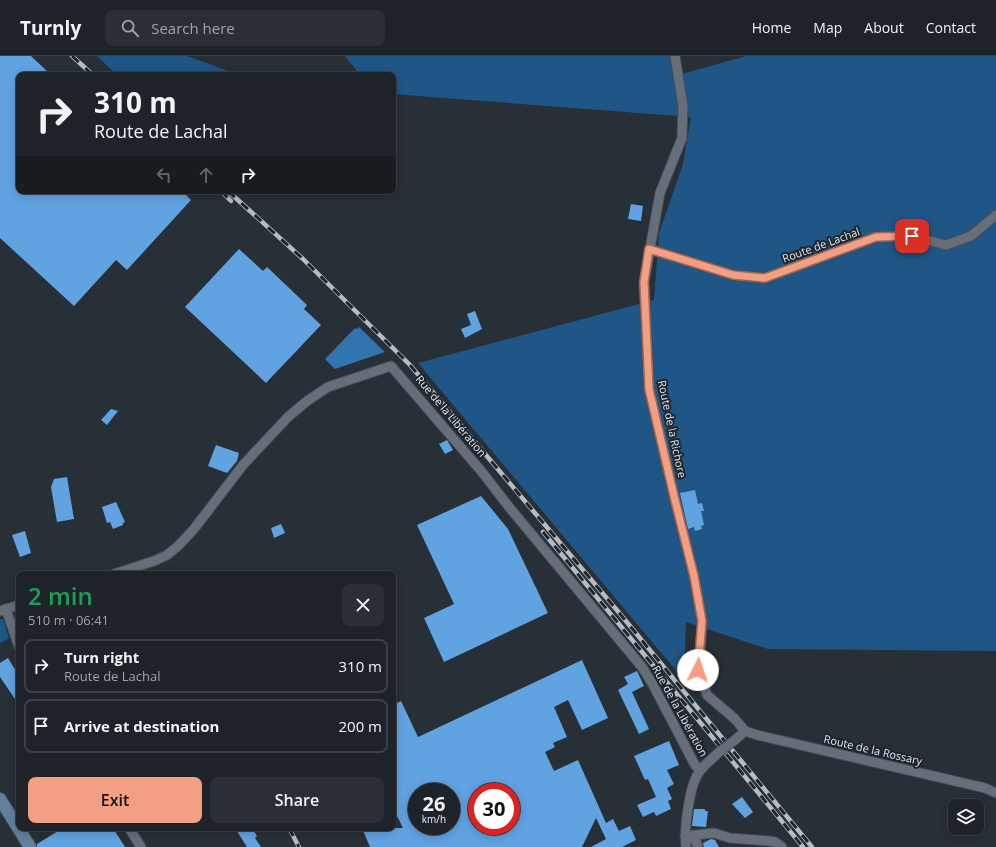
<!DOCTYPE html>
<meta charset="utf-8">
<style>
body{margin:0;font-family:"Open Sans",sans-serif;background:#2a2f35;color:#f1f3f6;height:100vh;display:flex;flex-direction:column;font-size:15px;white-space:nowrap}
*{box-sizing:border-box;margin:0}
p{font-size:13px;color:#a0a4a8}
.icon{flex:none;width:22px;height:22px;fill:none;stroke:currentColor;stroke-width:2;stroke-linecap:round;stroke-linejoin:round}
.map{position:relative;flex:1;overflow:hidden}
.sheet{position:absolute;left:16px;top:515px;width:380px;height:260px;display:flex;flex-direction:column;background:#1d2329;border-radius:8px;box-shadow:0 2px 10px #0003,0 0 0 1px #3b4046}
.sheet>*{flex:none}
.hud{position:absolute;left:16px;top:16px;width:380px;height:122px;border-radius:8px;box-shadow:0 2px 10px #0003,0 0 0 1px #3b4046;background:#1d2329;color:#f1f3f6;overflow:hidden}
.buttons{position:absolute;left:948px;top:743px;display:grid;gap:8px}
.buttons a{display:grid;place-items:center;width:36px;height:36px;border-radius:8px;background:#1d2329;box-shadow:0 2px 10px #0003,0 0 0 1px #3b4046;font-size:20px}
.speed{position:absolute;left:408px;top:727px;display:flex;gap:8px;font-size:20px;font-weight:700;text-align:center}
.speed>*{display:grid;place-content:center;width:52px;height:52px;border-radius:50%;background:#1d2329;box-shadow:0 2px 10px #0003,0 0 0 1px #3b4046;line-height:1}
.speed small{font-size:10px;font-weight:400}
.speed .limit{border:6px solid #d22;background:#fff;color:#111}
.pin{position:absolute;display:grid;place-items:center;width:34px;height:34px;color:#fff;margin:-17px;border-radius:8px;box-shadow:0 2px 6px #0006}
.me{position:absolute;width:44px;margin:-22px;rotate:4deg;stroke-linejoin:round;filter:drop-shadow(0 0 3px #0008)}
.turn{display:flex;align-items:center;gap:14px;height:84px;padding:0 12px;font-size:18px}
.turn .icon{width:52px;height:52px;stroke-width:2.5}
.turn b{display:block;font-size:28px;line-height:34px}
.lanes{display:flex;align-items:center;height:38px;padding:0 12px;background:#0003;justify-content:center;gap:20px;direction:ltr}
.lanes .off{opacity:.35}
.round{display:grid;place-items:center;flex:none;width:42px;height:42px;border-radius:8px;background:#2a2f35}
.head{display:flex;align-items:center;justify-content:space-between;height:68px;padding:0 12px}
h1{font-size:24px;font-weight:600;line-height:30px;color:#1e9e55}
.action{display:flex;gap:8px;margin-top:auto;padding:8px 12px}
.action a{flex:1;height:46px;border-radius:8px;background:#f39f84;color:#111;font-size:16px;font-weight:600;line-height:46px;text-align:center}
.action a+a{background:#2a2f35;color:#f1f3f6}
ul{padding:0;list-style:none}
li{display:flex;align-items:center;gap:12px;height:54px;margin:0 8px 6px;padding:0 4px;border:2px solid #3b4046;border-radius:8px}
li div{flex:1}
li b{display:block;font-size:15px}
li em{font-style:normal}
header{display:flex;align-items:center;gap:24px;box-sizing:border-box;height:56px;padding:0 20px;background:#1d2329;border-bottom:1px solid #3b4046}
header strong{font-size:19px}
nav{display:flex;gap:22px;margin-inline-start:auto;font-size:14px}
.search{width:280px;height:36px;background:#2a2f35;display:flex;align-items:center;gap:10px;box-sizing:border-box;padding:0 14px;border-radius:8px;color:#a0a4a8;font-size:15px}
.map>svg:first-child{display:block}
.green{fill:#1f5686}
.water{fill:#3274af}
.building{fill:#61a2e0;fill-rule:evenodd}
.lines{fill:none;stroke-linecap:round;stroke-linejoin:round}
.street-casing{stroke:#454d53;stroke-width:11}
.secondary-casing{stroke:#454d53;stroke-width:14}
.street{stroke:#666f79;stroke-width:9}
.secondary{stroke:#62809c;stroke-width:12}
.rail-casing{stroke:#b7bcc3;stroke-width:4.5}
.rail{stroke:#1d252d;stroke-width:3;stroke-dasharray:9;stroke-linecap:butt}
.street-bridge-casing{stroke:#454d53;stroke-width:11;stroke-linecap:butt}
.street-bridge{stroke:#666f79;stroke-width:9}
.route-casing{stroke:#9e6756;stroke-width:10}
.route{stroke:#f39f84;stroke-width:7}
.labels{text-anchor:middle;stroke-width:4;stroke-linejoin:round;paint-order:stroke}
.street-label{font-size:11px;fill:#e0e5eb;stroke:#1d252d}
</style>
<header>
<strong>Turnly</strong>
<div class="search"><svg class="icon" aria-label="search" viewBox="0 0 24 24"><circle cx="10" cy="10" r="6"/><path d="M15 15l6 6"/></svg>Search here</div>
<nav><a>Home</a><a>Map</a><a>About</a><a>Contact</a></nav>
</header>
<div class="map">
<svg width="996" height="791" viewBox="0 0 996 791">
<rect width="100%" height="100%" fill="#272f37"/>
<g class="green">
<polygon points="97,0 187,0 239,19 117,19"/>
<polygon points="345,0 670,0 675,20 746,0 996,0 996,595 768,593 686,566 684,624 418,307 654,244 659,177 683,108 691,61 393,38 393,19 360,19"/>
<polygon points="0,563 3,563 9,582 0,587"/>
</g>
<polygon class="water" points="359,271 385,296 335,313 325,303 355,272 357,273"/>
<g class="building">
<polygon points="0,0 31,0 51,19 19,19 19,135 182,135 191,144 127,214 116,204 74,250 0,182"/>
<polygon points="631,148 643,150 641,165 628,163"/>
<polygon points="239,193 263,215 267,211 307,249 304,253 321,269 266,327 185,251"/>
<polygon points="475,255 482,273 465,282 461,273 471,269 467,258"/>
<polygon points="111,353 118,355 107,369 101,364"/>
<polygon points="447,384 453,394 445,398 439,388"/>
<polygon points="216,389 239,397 237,405 227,417 208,410"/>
<polygon points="67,421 74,463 57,466 51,431 54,423"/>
<polygon points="695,434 698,448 702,447 704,455 701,455 704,469 701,470 702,473 695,475 694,471 688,473 680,437"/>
<polygon points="481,440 508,473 548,557 444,606 424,562 454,548 417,469"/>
<polygon points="116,446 125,466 123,467 123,469 113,473 110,466 107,467 102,451"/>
<polygon points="281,468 285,477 274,482 271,472"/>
<polygon points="25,475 31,497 20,501 12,479"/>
<polygon points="8,602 19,620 19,649 0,621 0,607"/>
<path d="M582,604L608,662L582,674L568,644L554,651L567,681L553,687L555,691L545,696L554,715L578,704L606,767L613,763L619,775L630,770L636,784L622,791H591L606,783L596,762L582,791H370L362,772H403L393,752V649L401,645L418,681ZM417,736H451V770H417ZM477,736H511V770H477Z"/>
<polygon points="637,615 644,630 632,636 649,673 639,678 618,634 628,628 624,621"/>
<polygon points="669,685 679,709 667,714 674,728 667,732 672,743 668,745 671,753 656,760 654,756 643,761 637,749 656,741 648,723 645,724 634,700"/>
<polygon points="742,741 753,756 745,762 732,748"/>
<polygon points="694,753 705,753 705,755 708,755 706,771 692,770"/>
<polygon points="63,772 113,772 125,791 37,791 37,788"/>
<polygon points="235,772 252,772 257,780 255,782 261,791 247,791"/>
<polygon points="711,783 715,784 719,791 704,791 703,787"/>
</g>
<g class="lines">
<defs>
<g id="street">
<polyline points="675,0 683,50 682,82 660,137 644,226 649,333 674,441 694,520 702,565 699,614 707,639 735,663 745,675 735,684"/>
<polyline points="649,193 733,219 765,222 876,181 912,180 946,189 971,180 996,159"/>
<polyline points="114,518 154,505 167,499 178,490 194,473 243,409 288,361 307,345 328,331 391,310 482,416 509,451 642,611 652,627 695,709 700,714"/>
<polyline points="6,553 19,591"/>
<polyline points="0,555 19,549"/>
<polyline points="745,675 757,679 985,732 996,737"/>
<polyline points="129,772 141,791"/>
<polyline points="685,780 714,777 730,782 769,785 775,786 782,791"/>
<polyline points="690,780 696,785 698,791"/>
<path d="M686,791C684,774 689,728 700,715C705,708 712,703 718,697"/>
</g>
<polyline id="secondary" points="0,743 30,791"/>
</defs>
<use href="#street" class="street-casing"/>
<use href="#secondary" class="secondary-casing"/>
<use href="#street" class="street"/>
<use href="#secondary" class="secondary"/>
<defs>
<g id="rail">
<polyline points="72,0 93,19"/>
<polyline points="221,135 231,145"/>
<polyline points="228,135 303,203 410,309 621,559 812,791"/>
<polyline points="543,476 803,791"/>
<polyline points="289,772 299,791"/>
</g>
</defs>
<use href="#rail" class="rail-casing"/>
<use href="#rail" class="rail"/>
<defs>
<polyline id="street-bridge" points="718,697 735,684"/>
</defs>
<use href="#street-bridge" class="street-bridge-casing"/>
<use href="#street-bridge" class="street-bridge"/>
</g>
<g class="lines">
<defs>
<polyline id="route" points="698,614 702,565 694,520 674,440 649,333 644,226 649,193 733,219 765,222 876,181 912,180"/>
</defs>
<use href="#route" class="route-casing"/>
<use href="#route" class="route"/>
</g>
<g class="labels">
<g class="street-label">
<text transform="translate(821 189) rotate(-20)" y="4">Route de Lachal</text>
<text transform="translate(451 360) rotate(50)" y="4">Rue de la Libération</text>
<text transform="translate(672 373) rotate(78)" y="4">Route de la Richore</text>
<text transform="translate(680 655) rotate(61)" y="4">Rue de la Libération</text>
<text transform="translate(873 694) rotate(13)" y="4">Route de la Rossary</text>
</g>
</g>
</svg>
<div class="buttons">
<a><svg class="icon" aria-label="layers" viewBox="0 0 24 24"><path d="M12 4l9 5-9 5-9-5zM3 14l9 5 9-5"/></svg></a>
</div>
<div class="speed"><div>26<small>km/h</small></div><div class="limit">30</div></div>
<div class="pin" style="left:912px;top:180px;background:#d93025"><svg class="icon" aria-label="arrive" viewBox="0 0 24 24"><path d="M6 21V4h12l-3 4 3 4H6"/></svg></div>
<svg class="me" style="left:698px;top:614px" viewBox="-20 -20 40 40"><circle r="19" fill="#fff"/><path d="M0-13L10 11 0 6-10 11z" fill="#f39f84"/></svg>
<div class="hud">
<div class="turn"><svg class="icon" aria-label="right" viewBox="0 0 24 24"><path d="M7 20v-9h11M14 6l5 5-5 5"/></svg><div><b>310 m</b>Route de Lachal</div></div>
<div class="lanes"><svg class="icon off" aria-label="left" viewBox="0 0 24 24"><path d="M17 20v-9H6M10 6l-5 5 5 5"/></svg><svg class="icon off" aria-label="ahead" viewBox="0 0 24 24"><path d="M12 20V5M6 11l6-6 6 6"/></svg><svg class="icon" aria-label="right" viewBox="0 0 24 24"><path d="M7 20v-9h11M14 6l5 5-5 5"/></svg></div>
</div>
<section class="sheet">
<div class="head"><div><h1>2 min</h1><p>510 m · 06:41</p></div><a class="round"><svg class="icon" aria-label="close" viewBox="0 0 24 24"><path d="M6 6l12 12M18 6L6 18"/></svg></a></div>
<ul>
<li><svg class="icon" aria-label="right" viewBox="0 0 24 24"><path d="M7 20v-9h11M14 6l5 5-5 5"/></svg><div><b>Turn right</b><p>Route de Lachal</p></div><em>310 m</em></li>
<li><svg class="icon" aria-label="arrive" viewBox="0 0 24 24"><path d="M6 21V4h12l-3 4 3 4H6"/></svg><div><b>Arrive at destination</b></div><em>200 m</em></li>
</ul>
<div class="action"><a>Exit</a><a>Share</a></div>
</section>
</div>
